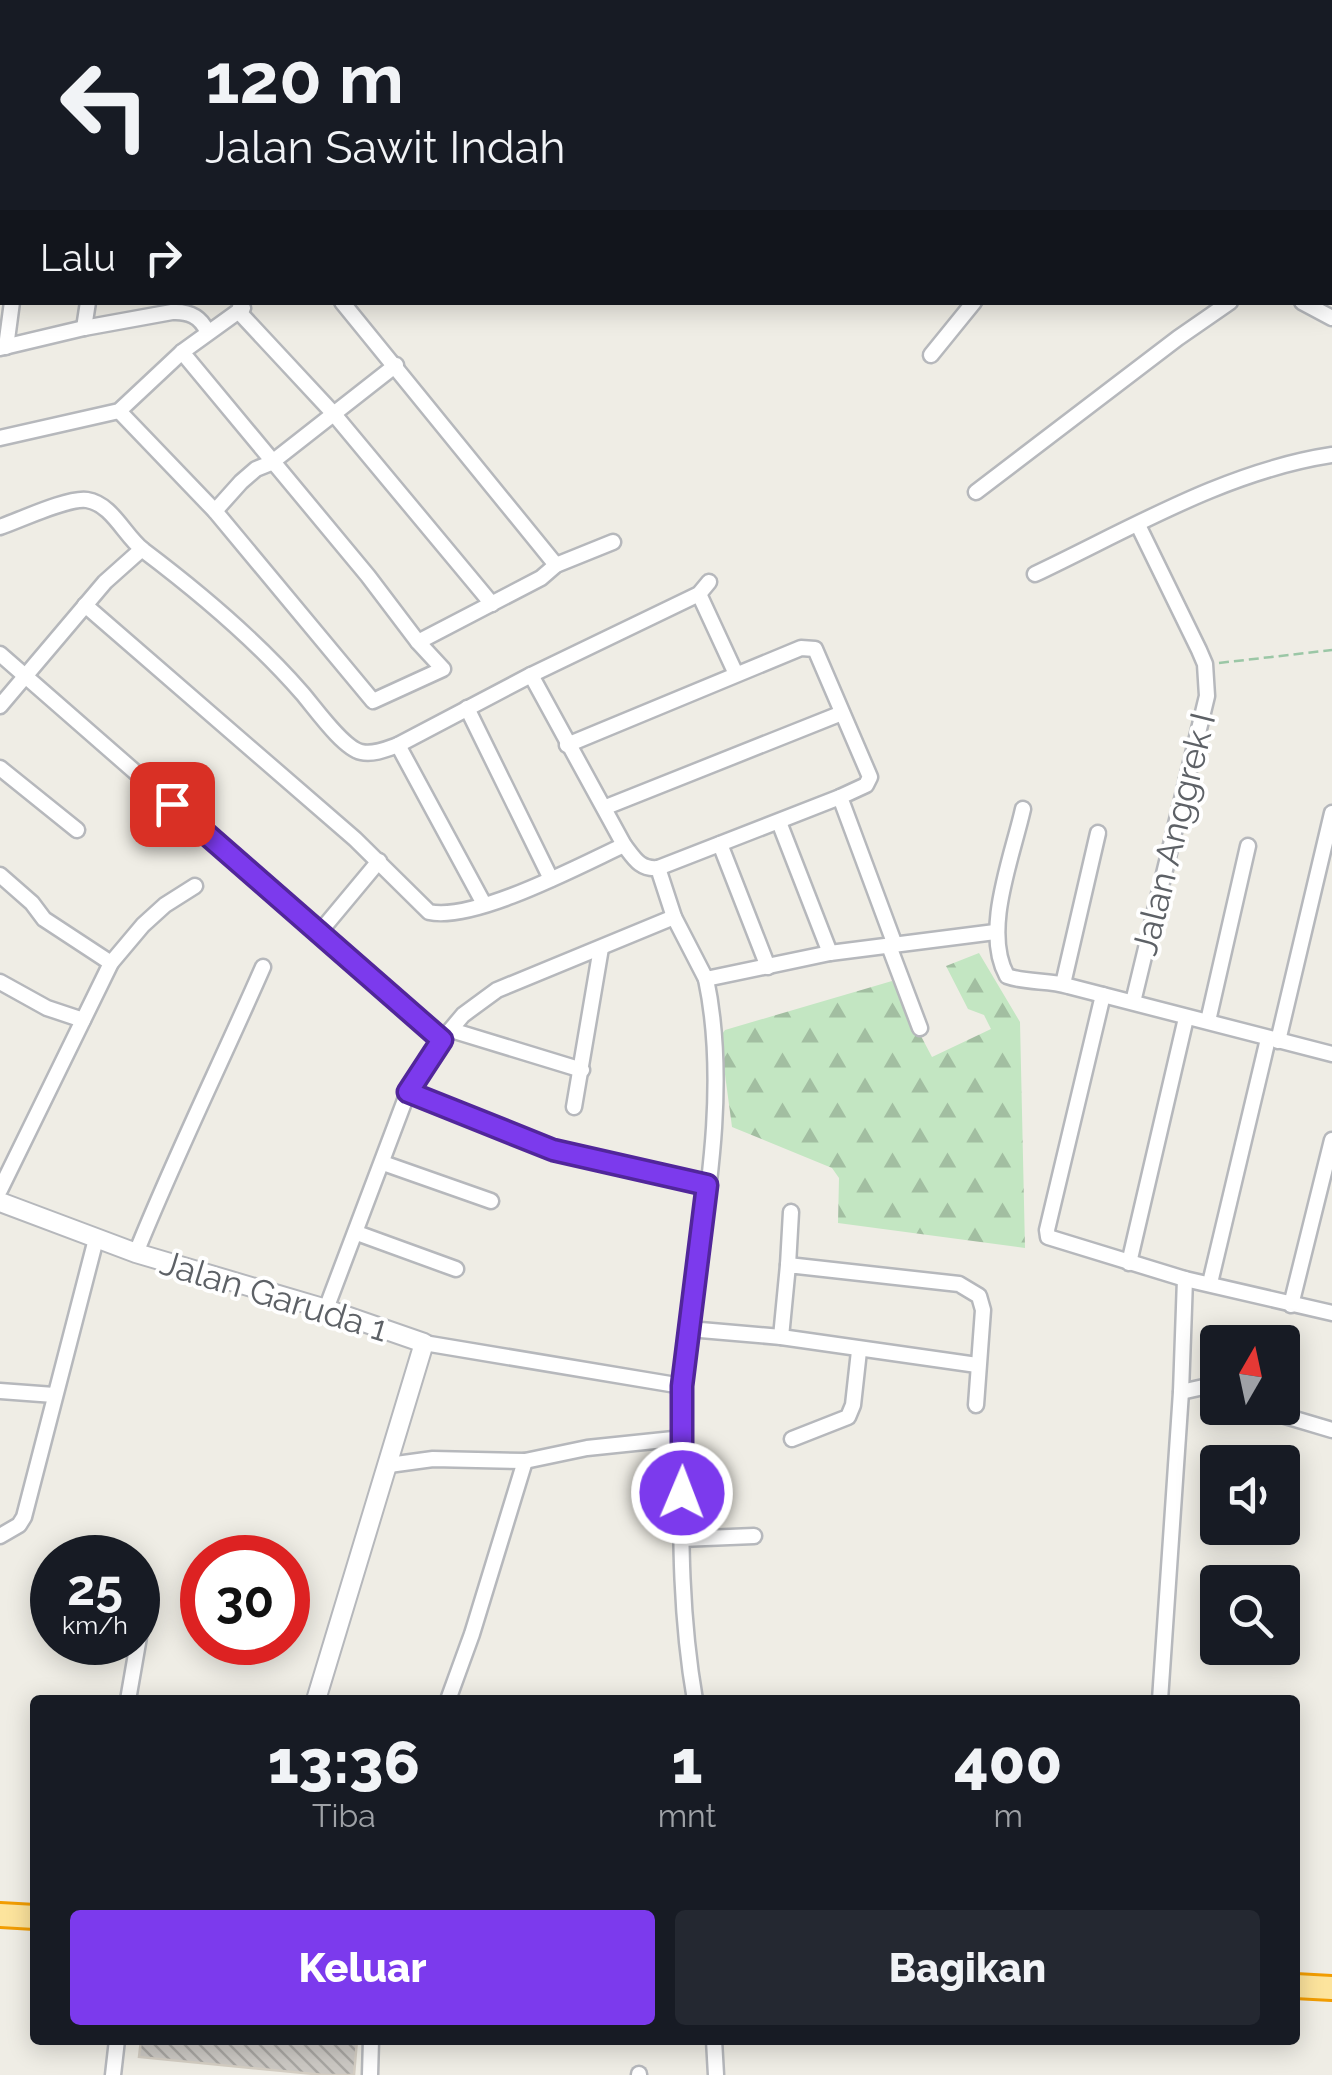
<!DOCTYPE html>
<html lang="id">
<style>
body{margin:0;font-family:Raleway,sans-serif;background:#242831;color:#f1f3f6;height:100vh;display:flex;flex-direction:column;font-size:38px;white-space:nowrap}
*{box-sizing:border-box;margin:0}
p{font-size:32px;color:#9ea1a6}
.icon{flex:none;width:55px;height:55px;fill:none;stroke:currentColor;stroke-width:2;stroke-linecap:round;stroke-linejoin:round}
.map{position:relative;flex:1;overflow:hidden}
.drawer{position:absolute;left:30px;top:1695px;width:1270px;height:350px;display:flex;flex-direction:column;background:#171b24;border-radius:10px;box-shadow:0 5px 25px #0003}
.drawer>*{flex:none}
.hud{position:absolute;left:0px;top:0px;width:1332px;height:305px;box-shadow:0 5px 25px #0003;background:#171b24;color:#f1f3f6;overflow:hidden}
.needle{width:65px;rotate:9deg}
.fabs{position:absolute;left:1200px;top:1325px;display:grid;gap:20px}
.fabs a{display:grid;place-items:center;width:100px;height:100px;border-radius:10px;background:#171b24;box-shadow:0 5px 25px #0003;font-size:50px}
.speed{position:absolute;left:30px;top:1535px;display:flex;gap:20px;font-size:50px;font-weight:700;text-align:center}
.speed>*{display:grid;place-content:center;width:130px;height:130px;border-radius:50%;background:#171b24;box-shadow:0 5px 25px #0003;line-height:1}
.speed small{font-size:25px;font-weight:400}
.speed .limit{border:15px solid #d22;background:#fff;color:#111}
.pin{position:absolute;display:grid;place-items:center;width:85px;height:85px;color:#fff;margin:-42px;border-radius:20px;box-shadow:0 5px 15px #0006}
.me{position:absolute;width:110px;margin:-55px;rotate:1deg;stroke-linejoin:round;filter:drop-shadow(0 0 8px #0008)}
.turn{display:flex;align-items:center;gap:35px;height:210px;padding:0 40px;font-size:45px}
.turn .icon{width:130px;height:130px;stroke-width:2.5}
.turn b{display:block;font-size:70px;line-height:85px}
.then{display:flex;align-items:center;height:95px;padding:0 40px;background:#0003;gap:20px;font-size:38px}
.eta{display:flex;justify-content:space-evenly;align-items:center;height:170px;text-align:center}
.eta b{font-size:60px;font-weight:800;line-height:70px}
.primary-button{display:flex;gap:20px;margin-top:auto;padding:20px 40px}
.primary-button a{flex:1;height:115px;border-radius:10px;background:#7c3aed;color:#fff;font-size:40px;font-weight:800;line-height:115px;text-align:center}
.primary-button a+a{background:#242831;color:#f1f3f6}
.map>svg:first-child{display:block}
.forest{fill:url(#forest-firs)}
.building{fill:url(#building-back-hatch);stroke:#d4cec3;stroke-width:2.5}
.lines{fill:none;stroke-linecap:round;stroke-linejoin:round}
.minor-casing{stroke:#b6b8bc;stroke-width:19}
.tertiary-casing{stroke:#b6b8bc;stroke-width:22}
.trunk-casing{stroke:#f29d02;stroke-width:28}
.path{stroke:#9bc7a6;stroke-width:2.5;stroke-dasharray:10 5;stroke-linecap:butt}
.minor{stroke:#fff;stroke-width:14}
.tertiary{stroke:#fff;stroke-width:18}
.trunk{stroke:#fde49d;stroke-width:22}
.route-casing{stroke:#51269a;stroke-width:25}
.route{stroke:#7c3aed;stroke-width:18}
.labels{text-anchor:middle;stroke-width:8;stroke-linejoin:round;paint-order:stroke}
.street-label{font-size:35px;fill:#5d6166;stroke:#fff}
</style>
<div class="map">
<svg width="1332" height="2075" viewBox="0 0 1332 2075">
<defs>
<pattern id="forest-firs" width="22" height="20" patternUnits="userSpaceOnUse" patternTransform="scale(2.5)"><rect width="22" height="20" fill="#c3e6c2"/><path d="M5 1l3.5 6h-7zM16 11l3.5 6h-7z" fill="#a2bea1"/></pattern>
<pattern id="building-back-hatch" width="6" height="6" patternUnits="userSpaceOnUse" patternTransform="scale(2.5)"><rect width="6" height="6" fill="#ccc9c4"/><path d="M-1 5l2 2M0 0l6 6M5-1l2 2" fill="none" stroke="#a9a7a3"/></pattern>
</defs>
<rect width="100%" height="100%" fill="#efede5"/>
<polygon class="forest" points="979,953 1020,1022 1025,1248 838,1223 839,1178 832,1168 732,1127 720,1037 725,1030 892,981 932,1057 991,1029 984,1015 968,1009 946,966"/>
<polygon class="building" points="141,2040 357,2040 354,2075 324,2075 139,2057"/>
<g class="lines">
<defs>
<g id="minor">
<polyline points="73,0 76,2"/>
<polyline points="54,2 55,0"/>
<polyline points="970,2 972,0"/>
<polyline points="1205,2 1207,0"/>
<polyline points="1330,252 1332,249"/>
<polyline points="241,302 239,312 333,413 492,604"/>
<polyline points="342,302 556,565"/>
<polyline points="1302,302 1332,318"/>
<polyline points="84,328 88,302"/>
<polyline points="6,347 12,302"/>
<path d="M0,348L84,328L172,312C188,311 200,316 207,331"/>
<polyline points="182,352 368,576 418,642"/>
<polyline points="931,355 974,302"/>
<polyline points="119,411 215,511 373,701 443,669 418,642 541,578 556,565 613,542"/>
<polyline points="0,438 119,411 182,352 243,308"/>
<polyline points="976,492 1178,338 1230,302"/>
<polyline points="215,511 241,482 256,469 271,463 396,365"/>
<path d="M0,527C20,520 69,497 87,500C112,504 124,535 143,550C200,593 255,639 302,693C315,708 343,748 361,752C373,755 387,749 398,745L531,675L699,594L709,582"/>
<path d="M1035,574C1130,529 1226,471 1332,455"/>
<polyline points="699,594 736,674"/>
<path d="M85,605L355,839L429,912C474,922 581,865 624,845"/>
<polyline points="0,654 442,1040"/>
<path d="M531,675L624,845C634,858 640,870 658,868L674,917L706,979L830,953L995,932"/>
<polyline points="0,706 105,582 142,549"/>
<polyline points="467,708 551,879"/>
<polyline points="398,745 484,904"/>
<polyline points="567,745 801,648 815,649 870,777 866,785 840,797 895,945"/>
<polyline points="0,768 77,830"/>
<polyline points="606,807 842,713"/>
<path d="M1023,809C1012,858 982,931 1007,976C1026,983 1049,980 1068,986C1156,1009 1244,1032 1332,1054"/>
<polyline points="779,822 830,953"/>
<polyline points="720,844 768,967"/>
<polyline points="658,868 840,797"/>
<polyline points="0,875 32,903 44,919 111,963"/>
<polyline points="319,933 379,861"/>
<polyline points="889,946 920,1028"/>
<polyline points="0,982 47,1008 83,1020"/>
<polyline points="1063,984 1098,833"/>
<polyline points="1103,995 1047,1230 1048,1237 1185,1279 1332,1313"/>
<polyline points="1133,1002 1207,696 1205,664 1199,650 1138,525"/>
<polyline points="1208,1021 1248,846"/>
<polyline points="451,1030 582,1070"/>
<polyline points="1278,1041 1332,813"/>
<polyline points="408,1092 553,1150 707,1185"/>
<polyline points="574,1107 601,948"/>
<polyline points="383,1163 491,1201"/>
<polyline points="0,1190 111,963 143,925 165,905 195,886"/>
<polyline points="357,1233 456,1269"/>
<path d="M136,1253C175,1156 221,1063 263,967"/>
<polyline points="1129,1263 1186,1018"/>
<polyline points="788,1265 791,1212"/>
<polyline points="1210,1283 1268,1039"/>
<polyline points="1291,1305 1332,1140"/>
<polyline points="326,1309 408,1092 442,1040 463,1015 497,990 674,917"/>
<polyline points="689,1329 781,1337 977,1365"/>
<polyline points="781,1337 788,1265 959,1284 979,1296 983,1310 976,1405"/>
<polyline points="424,1343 682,1386"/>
<polyline points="0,1391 54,1395"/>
<polyline points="1181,1392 1208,1386 1218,1388"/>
<polyline points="1258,1408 1332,1430"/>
<polyline points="792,1439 848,1417 853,1405 859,1351"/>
<polyline points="389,1465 433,1459 525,1461 587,1448 683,1438"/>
<polyline points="0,1536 19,1525 24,1517 96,1239"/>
<polyline points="681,1539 754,1536"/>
<polyline points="128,1700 139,1637"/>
<polyline points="448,1700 472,1634 525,1461"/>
<path d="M695,1700C681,1620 680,1538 682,1457C683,1432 680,1406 683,1381C696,1253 733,1105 706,979"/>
<polyline points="1160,1700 1181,1392 1185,1279"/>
<polyline points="714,2040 716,2075"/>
<polyline points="639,2074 639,2075"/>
<polyline points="113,2075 117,2040"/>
<polyline points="370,2075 371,2040"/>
</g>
<polyline id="tertiary" points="0,1202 136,1253 326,1309 424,1343 316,1700"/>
<g id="trunk">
<polyline points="0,1915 35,1917"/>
<polyline points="1295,1986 1332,1988"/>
</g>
</defs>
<use href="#minor" class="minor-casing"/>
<use href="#tertiary" class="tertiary-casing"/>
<use href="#trunk" class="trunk-casing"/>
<g class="path">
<polyline points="445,0 446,2"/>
<polyline points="466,2 468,0"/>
<polyline points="659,2 661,0"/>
<polyline points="1219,663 1332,650"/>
</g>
<use href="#minor" class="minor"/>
<use href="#tertiary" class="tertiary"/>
<use href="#trunk" class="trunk"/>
</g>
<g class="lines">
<defs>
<polyline id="route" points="172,804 442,1040 408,1092 553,1150 707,1185 682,1386 682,1493"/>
</defs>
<use href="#route" class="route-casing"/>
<use href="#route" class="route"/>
</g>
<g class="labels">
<g class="street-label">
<text transform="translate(1174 834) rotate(-76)" y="12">Jalan Anggrek I</text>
<text transform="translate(274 1296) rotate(17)" y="12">Jalan Garuda 1</text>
</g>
</g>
</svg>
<div class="fabs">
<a><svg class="needle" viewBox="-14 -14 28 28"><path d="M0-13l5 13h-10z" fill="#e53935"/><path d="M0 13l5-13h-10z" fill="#9ea1a6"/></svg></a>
<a><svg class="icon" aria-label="sound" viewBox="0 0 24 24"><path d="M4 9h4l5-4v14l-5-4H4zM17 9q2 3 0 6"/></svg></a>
<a><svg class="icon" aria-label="search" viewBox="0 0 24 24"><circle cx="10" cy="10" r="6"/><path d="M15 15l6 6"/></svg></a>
</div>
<div class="speed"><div>25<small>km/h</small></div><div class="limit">30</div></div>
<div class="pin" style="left:172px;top:804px;background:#d93025"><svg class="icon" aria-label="arrive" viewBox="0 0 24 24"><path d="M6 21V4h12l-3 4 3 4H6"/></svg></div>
<svg class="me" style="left:682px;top:1493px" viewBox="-20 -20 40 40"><circle r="17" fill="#7c3aed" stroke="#fff" stroke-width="3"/><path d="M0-11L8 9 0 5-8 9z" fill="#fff"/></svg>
<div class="hud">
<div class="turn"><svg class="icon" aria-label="left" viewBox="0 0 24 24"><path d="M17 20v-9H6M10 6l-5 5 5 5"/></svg><div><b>120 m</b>Jalan Sawit Indah</div></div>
<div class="then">Lalu<svg class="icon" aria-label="right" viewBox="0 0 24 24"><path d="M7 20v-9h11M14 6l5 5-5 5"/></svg></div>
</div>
<section class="drawer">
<div class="eta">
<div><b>13:36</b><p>Tiba</p></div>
<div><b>1</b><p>mnt</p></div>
<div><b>400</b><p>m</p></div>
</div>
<div class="primary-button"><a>Keluar</a><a>Bagikan</a></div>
</section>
</div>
